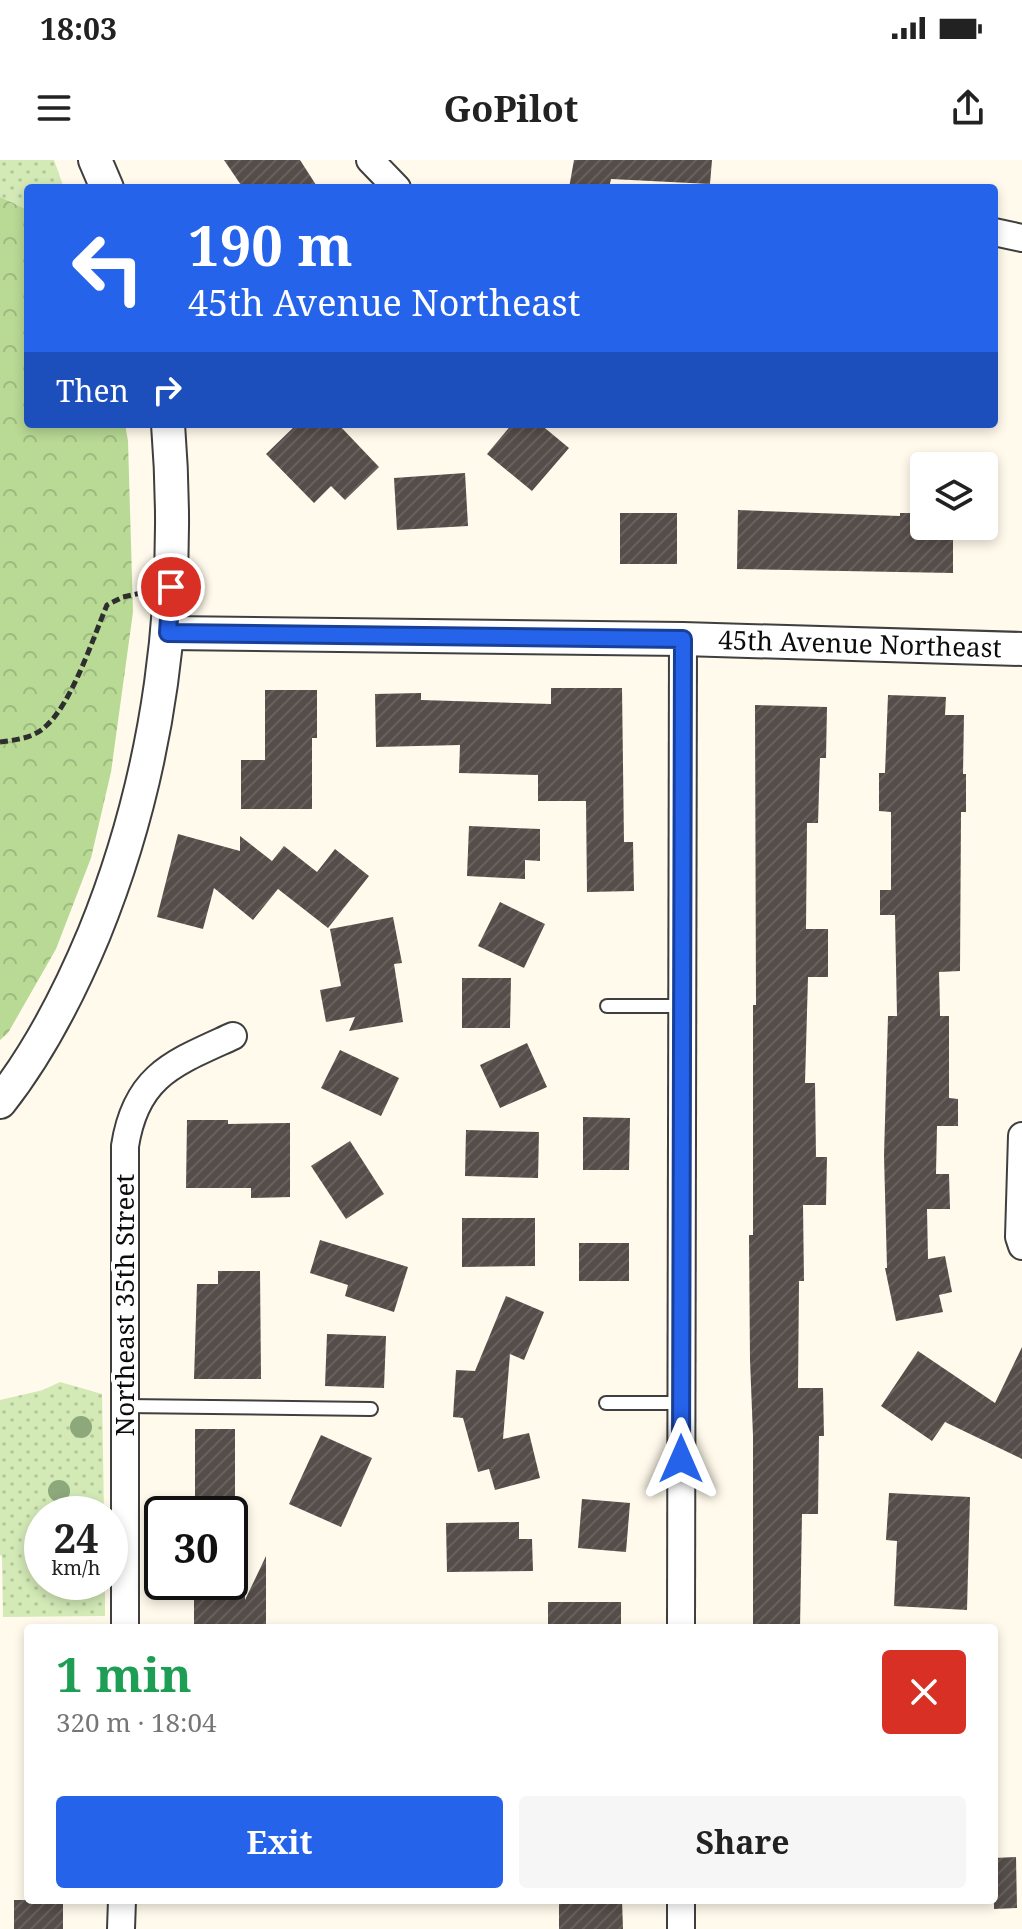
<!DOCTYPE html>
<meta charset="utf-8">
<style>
body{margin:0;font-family:"Noto Serif",serif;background:#f6f6f6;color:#222;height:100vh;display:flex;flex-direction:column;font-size:30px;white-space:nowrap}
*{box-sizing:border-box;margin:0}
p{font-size:26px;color:#767676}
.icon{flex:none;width:44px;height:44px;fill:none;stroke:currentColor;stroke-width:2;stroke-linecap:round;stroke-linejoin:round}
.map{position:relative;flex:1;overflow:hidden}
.panel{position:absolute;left:24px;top:1464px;width:974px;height:280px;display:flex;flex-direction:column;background:#fff;border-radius:8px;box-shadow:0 4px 12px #0003}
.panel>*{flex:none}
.top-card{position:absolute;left:24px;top:24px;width:974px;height:244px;border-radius:8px;box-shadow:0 4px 12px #0003;background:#2563eb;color:#fff;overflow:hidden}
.tools{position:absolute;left:910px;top:292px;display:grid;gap:16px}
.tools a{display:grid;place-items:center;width:88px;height:88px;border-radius:8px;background:#fff;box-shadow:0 4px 12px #0003;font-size:40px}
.speed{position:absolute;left:24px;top:1336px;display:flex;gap:16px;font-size:40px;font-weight:700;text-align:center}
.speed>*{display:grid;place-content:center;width:104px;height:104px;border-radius:50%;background:#fff;box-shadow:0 4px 12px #0003;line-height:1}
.speed small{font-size:20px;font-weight:400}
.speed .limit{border:4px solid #111;border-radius:12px;background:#fff;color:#111}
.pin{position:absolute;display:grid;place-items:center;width:68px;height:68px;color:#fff;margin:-34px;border:4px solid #fff;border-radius:50%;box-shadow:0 2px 8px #0007}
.me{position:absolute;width:88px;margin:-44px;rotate:0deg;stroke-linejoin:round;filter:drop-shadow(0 0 6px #0008)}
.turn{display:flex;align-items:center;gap:28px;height:168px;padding:0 32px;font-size:36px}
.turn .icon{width:104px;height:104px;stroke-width:2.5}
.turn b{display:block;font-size:56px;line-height:68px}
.then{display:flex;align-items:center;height:76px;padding:0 32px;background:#0003;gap:16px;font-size:30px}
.round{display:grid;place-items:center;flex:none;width:84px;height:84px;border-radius:8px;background:#f6f6f6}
.headline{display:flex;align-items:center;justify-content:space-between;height:136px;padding:0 32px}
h1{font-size:48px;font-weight:700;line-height:60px;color:#1e9e55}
.cta{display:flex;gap:16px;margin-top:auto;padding:16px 32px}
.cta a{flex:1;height:92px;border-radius:8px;background:#2563eb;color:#fff;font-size:32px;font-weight:700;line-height:92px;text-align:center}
.cta a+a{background:#f6f6f6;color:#222}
.status{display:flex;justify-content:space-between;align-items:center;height:56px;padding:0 40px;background:#fff;direction:ltr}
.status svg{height:22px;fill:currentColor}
header{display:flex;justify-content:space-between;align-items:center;height:104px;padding:0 32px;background:#fff;font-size:36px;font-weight:700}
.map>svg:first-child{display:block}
.grass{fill:url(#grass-dots)}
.forest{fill:url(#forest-crowns)}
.building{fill:url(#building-hatch)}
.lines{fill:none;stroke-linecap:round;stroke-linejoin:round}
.service-casing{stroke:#3f3f3f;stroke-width:16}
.minor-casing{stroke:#3f3f3f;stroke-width:30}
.tertiary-casing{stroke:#3f3f3f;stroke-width:36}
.path{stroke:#2e2e2e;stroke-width:5;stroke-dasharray:8 4;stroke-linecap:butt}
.service{stroke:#fff;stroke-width:12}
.minor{stroke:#fff;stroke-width:26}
.tertiary{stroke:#fff;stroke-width:32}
.tree{fill:#8da87a}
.route-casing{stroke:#184099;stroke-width:20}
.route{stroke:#2563eb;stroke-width:14}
.labels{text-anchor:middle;stroke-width:8;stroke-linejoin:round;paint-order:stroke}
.street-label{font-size:26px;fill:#0c0c0c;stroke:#fff}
</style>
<div class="status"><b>18:03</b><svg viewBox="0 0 49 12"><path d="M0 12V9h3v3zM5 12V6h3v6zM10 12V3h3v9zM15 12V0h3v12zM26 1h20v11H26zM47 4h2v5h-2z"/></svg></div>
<header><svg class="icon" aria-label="menu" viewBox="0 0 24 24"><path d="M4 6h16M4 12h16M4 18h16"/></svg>GoPilot<svg class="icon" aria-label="share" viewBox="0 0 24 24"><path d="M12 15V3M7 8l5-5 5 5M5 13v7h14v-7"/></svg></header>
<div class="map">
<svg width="1022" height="1769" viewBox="0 0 1022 1769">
<defs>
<pattern id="grass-dots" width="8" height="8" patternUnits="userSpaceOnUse" patternTransform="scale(2)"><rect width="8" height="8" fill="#d3e9b6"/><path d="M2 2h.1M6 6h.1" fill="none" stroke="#b4c79b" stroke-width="1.8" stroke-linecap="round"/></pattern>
<pattern id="forest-crowns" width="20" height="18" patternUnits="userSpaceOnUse" patternTransform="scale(2)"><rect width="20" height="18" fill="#b8da95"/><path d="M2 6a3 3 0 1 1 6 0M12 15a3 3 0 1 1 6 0" fill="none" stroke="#9dba7f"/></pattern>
<pattern id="building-hatch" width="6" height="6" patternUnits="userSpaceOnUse" patternTransform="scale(2)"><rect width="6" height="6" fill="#554d49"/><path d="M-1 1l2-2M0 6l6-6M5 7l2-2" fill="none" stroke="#68625f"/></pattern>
</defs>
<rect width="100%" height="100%" fill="#fffaeb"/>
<g class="grass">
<polygon points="0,0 54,0 64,28 28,28 28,50 0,37"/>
<polygon points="60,1222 102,1234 104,1354 42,1354 42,1422 105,1422 105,1456 3,1457 2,1396 0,1395 0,1240 43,1230"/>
</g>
<polygon class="forest" points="0,37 28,50 28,264 125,264 128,281 133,452 111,612 91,698 56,789 8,873 0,880"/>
<g class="building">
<polygon points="224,0 300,0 318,28 243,28"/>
<polygon points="574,0 712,0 710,24 611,19 609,28 569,28"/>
<polygon points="297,264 338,264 379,307 345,340 331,326 314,343 266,294"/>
<polygon points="512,264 540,264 569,288 532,331 487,294"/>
<polygon points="465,313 468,366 397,370 394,318"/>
<polygon points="738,350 900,356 900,353 924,353 924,366 953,366 953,413 737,409"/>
<rect x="620" y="353" width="57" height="51"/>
<polygon points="551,528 622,528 624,682 633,682 634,731 587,732 586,641 538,641 538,615 459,613 460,585 376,587 375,534 421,533 421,540 551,544"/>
<polygon points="265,530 317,530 317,578 312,578 312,649 241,649 241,600 265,600"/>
<polygon points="888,535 946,537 945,555 964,555 963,614 966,614 966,652 961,652 960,811 939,812 940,856 949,856 949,938 958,939 958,966 937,966 936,1014 949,1014 950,1049 927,1049 928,1099 945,1096 952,1132 939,1135 943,1152 896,1161 885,1108 887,1108 884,996 888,856 897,856 895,755 880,755 880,730 891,730 891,652 879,651 879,613 885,613"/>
<polygon points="755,545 827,547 826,598 820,598 818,663 807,663 806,769 828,769 828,817 808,817 805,923 815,923 816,997 827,997 826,1045 803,1045 804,1121 799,1121 798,1228 823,1228 824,1276 819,1276 818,1354 802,1354 800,1468 753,1468 753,1276 750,1200 749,1075 753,1075 753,845 756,845"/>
<polygon points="469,666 540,669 540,701 525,700 525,719 467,716"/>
<polygon points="178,674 240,691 240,676 272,701 284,686 317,712 335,689 369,716 328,768 278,729 253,760 214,728 203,769 157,757"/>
<polygon points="500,742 545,764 524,808 478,786"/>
<polygon points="393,757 402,803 394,804 403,862 349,871 355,857 326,862 320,830 341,826 330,769"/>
<polygon points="462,818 511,818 510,868 462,868"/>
<polygon points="527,883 547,927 500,948 480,905"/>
<polygon points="340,890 399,918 381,956 321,928"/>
<polygon points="583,957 630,958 629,1010 583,1010"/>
<polygon points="187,960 228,960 228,964 290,963 290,1037 251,1038 251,1028 186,1028"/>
<polygon points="466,970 539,972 538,1018 465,1016"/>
<polygon points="350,981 384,1034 346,1059 311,1006"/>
<polygon points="462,1058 535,1058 535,1106 462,1107"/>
<polygon points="320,1080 408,1107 394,1152 345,1136 348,1125 310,1113"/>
<rect x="579" y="1083" width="50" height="38"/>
<polygon points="218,1111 260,1111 261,1219 194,1219 197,1124 218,1124"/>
<polygon points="506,1136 544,1152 524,1200 510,1194 503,1279 529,1273 540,1318 495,1330 489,1309 478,1312 463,1258 453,1257 456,1210 475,1211"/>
<polygon points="327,1174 386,1176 384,1228 325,1226"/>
<polygon points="1022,1187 1022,1299 945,1262 932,1281 881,1246 918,1191 995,1243"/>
<rect x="195" y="1269" width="40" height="67"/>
<polygon points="321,1275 372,1298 341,1367 289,1344"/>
<polygon points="889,1333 970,1337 967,1450 894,1446 897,1381 886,1380"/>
<polygon points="582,1339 630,1343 626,1392 578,1388"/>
<polygon points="519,1362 519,1379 532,1379 533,1411 447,1412 446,1363"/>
<polygon points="266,1396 266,1468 194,1468 194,1428 245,1428 245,1440"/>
<rect x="548" y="1442" width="73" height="26"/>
<polygon points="1016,1697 1017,1748 994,1749 994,1698"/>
<rect x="14" y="1740" width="49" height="29"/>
<polygon points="559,1740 622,1740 623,1769 559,1769"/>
</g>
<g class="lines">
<defs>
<g id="service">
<polyline points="607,846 682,846"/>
<polyline points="606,1243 681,1243"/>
<polyline points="125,1246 371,1249"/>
</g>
<g id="minor">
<polyline points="370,0 397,28"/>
<polyline points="994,72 1022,78"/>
<polyline points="1022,976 1019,1077 1022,1086"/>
<path d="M125,1468V986C136,915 174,903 233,876"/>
<polyline points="681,1468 683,479"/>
<polyline points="681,1740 681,1769"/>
<polyline points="121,1769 122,1740"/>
</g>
<g id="tertiary">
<polyline points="95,0 107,28"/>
<path id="s1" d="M168,473L683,479L1022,489"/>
<path d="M0,942C40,891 69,834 94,774C160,612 182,438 168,264"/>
</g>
</defs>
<use href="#service" class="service-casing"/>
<use href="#minor" class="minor-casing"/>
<use href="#tertiary" class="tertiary-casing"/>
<path class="path" d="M0,582C16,580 34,578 46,566C72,543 93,478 107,445L123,437L141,433"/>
<use href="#service" class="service"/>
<use href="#minor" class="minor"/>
<use href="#tertiary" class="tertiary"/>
</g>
<g class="tree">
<circle cx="81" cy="1267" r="11"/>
<circle cx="59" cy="1331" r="11"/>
</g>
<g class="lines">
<defs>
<polyline id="route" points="171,427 168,473 683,479 681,1299"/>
</defs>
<use href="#route" class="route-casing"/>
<use href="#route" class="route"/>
</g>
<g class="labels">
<g class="street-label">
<text dy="9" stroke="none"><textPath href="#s1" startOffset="692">45th Avenue Northeast</textPath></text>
<text transform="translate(125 1145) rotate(-90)" y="9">Northeast 35th Street</text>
</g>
</g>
</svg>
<div class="tools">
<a><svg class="icon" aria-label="layers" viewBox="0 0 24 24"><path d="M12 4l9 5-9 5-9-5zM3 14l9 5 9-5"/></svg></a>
</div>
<div class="speed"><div>24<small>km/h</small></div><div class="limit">30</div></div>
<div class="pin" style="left:171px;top:427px;background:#d93025"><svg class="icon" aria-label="arrive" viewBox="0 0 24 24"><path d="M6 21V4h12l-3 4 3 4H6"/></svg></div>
<svg class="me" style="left:681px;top:1299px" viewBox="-20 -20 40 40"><path d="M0-17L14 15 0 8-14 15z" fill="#2563eb" stroke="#fff" stroke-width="4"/></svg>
<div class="top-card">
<div class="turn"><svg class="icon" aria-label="left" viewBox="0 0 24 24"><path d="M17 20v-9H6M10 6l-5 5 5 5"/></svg><div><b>190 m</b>45th Avenue Northeast</div></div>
<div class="then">Then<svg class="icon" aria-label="right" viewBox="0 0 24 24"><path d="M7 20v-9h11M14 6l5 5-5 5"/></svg></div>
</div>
<section class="panel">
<div class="headline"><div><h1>1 min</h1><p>320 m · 18:04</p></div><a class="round" style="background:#d93025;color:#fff"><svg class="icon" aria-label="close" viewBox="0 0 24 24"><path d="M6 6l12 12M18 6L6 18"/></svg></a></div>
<div class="cta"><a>Exit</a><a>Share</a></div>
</section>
</div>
